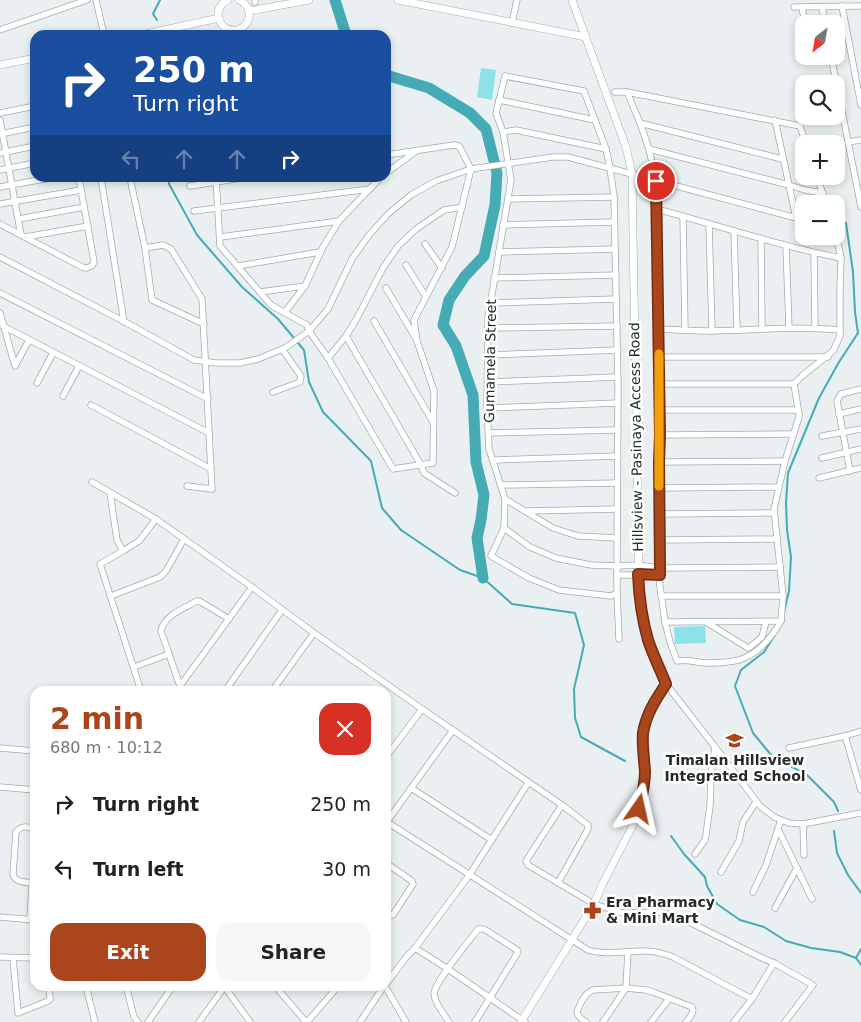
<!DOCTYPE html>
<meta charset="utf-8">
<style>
body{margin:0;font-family:"DejaVu Sans",sans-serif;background:#f6f6f6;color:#222;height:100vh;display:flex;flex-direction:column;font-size:19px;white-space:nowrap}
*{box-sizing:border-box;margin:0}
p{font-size:16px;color:#767676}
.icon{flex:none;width:28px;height:28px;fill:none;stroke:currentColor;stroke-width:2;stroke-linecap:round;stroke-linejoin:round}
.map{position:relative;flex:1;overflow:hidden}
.details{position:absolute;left:30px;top:686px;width:361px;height:305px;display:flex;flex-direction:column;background:#fff;border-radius:15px;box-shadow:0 2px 8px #0003}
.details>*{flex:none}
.guide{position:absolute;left:30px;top:30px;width:361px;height:152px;border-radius:15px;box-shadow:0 2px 8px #0003;background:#1a4fa0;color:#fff;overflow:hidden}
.needle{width:32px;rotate:211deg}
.buttons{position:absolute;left:795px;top:15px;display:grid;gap:10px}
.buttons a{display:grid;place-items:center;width:50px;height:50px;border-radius:10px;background:#fff;box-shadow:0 2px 8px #0003;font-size:25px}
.pin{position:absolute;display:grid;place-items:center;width:42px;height:42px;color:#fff;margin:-21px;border:2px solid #fff;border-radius:50%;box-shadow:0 1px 5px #0007}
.me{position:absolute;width:55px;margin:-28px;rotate:11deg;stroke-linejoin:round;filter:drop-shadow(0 0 4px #0008)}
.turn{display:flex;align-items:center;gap:18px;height:105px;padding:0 20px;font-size:22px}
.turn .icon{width:65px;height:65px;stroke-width:2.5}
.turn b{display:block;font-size:35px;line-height:42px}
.lanes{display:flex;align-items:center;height:48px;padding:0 20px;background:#0003;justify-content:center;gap:25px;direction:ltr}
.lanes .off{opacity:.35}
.round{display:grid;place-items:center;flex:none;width:52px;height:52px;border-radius:15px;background:#f6f6f6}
.summary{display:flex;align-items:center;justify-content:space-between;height:85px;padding:0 20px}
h1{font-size:30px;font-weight:800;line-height:38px;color:#ab451b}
.cta{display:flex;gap:10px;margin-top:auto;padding:10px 20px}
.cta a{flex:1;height:58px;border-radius:15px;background:#ab451b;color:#fff;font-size:20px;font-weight:800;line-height:58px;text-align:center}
.cta a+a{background:#f6f6f6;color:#222}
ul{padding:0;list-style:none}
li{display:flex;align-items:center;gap:15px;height:65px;padding:0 20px}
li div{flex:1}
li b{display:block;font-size:19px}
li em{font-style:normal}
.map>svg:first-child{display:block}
.green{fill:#8de1e9}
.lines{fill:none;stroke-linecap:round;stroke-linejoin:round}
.stream{stroke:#45abb5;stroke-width:2}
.river{stroke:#45abb5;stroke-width:11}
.minor-casing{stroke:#a4aaab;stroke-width:7}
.tertiary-casing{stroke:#a4aaab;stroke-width:8}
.minor{stroke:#fff;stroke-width:5.5}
.tertiary{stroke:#fff;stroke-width:7}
.route-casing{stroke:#6f2d12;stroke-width:12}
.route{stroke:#ab451b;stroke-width:9}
.slow{stroke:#f59e0b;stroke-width:9}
.labels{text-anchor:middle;stroke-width:5;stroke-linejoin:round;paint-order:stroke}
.street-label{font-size:14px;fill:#262929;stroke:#fff}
.poi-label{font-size:14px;font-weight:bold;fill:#262929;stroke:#fff}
</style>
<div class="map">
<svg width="861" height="1022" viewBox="0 0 861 1022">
<rect width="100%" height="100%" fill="#eaf0f1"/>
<g class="green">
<polygon points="481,68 496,70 492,100 477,97"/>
<polygon points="705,626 706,643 675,644 674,627"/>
</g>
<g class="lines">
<g class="stream">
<polyline points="157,20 153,14 160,0"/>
<polyline points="169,178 169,184 197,235 242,287 278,319 304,350 309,382 323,412 371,461 382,508 401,530 460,570 483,578 512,604 575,613 584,645 574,689 575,718 581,737 625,761"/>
<polyline points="784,612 789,591 791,557 787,530 786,503 788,473 819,398 839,362 858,333 855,312 853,272 846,223"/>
<polyline points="775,635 764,652 741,670 735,686 753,733 772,756 807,775 834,802 838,811"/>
<polyline points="834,831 837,853 848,875 861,893"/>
<polyline points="671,836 684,854 705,877 707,886 717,904 740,920 764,927 786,941 811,948 840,952 856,958 861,965"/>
<polyline points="856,958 861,949"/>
</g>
<g class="river">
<polyline points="335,0 346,35"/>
<polyline points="386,75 429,88 470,113 486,129 497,173 495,205 484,256 465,276 449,300 443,325 456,346 473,395 476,462 484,495 481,520 477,538 483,578"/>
</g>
<defs>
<g id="minor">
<polyline points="96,0 104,35"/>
<polyline points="255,2 255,0"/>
<polyline points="842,6 861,105"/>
<polyline points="794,7 861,6"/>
<polyline points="802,7 805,24"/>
<polyline points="822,7 825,24"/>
<polyline points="512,23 517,0"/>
<polyline points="0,30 87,0"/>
<polyline points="831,56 861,207"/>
<polygon points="505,76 584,91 606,149 610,168 614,197 618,386 617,566 617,593 611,596 559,590 529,578 491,556 504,528 505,499 489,449 487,406 488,318 511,180 503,132 496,113"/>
<polyline points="615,92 627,92 800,126 806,144"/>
<path d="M627,92L640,123L649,149L656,181L660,435L659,579L665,622L670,642L677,661C686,659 695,662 704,663C715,663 728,663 739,660C758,654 772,637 781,621"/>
<polyline points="499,100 595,120"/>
<polyline points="0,113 35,106"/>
<polyline points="0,120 21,235"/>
<polyline points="775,120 789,185 805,190 823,193"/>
<polyline points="640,123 782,159"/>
<polyline points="503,132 516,130 606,149"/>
<polyline points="0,134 35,127"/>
<polyline points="848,142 861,140"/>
<polyline points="649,149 789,185 796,218"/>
<polyline points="0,153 35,146"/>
<polyline points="0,170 35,163"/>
<polyline points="386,173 415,152"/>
<polyline points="817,176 826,204"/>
<polyline points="101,178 124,322"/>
<polyline points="130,178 145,248 152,300 204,324"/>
<polyline points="216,178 220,246 271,305 307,325 309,331 328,358 393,469 433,463 434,391 417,341 414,320 452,247 471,169 459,146 454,145 386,155"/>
<polyline points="190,186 242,178"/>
<polyline points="0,187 50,178"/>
<polyline points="508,199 614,197"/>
<polyline points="0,204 81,190"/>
<path d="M656,209C718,225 778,246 841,258"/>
<polyline points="194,211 370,189"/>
<polyline points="683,216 685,330"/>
<polyline points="19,219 84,207"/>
<polyline points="0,224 82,267 86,268 92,266 94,262 79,178"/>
<polyline points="709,224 712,331"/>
<polyline points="503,225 614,222"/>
<polyline points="734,231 737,329"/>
<polyline points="25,237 88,226"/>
<polyline points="220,237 339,221"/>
<polyline points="761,238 762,328"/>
<polyline points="425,244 442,268"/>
<polyline points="786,246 789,328"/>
<polyline points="145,248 163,245 171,249 202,299 212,489 187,486"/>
<polyline points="499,252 615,249"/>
<polyline points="814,253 815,328"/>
<polyline points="0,257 127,323 194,360 216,363 240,363 258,359 285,348 309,331 328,309 352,259 369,235 388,214 411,195 436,181 471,169 553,157 568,157 804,220"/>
<polyline points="406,265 426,297"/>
<polyline points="238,266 320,252"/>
<polyline points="494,278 616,275"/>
<polyline points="386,288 415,337"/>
<polyline points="260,292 305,286"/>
<polyline points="0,293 208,399"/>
<polyline points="491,303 616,299"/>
<polyline points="285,312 305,286 323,247 339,221 380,178"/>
<polyline points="0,313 15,366 29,340"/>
<polyline points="374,321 433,422"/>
<polyline points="3,326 209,433"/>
<polyline points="488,328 617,326"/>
<path d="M659,329C677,330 695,331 713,331C756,330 798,326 840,330V290L841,258L836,235"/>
<polyline points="346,336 421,465 424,473 455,493"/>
<polyline points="488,355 618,350"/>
<polyline points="659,357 828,357"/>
<polyline points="328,358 346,336 356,320 383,268 398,246 416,229 444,210 462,207"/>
<polyline points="488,382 618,377"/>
<polyline points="37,383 53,353"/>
<polyline points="659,384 794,384"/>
<polyline points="273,392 300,382 301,376 282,349"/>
<polyline points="63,396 79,366"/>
<polyline points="91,405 211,469"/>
<polyline points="488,408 618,403"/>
<polyline points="659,410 798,410"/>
<polyline points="839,414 861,409"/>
<polyline points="489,433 618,430"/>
<polyline points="660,435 793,434"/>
<polyline points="822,436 861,429"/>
<polyline points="822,458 861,449"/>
<polyline points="493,460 618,456"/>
<polyline points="659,462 785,461"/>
<polyline points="850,471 837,401 841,394 861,389"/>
<polyline points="819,478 861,468"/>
<polyline points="92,482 156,519 252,587 314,633 422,709 562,805 588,825 588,829 558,883"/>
<polyline points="501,485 617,483"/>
<polyline points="659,488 778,487"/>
<polyline points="110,493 117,540 123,551 139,541 156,519"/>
<polyline points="505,499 553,528 578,536 617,538"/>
<polyline points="527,511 617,509"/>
<polyline points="660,514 774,513"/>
<polyline points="504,528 530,547 556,558 591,565 617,566 638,565 660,568 780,567"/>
<polyline points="660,540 777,539"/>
<polyline points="123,551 100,564 141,691"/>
<polyline points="617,575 660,575"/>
<polyline points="617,593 619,639"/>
<polyline points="111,596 160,577 166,571 184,539"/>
<polyline points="661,596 783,596"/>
<polyline points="665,622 781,621 783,596 774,509 785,461 799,417 799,414 794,384 802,376 833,351 840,336 840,330"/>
<polyline points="706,622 748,648 750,647 762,637 766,622"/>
<polyline points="134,667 169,654"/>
<polyline points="666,684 715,747 711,775 710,806 706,835 705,840 695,854"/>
<polyline points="180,686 252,587"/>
<path d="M183,691L180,686L161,631C164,615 185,608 197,601L201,602L229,619"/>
<polyline points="225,691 282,610"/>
<polyline points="272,691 314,633"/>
<polyline points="861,731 845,736 861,790"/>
<polyline points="715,747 760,806 774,817 789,823 803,824 861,813"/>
<polyline points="0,748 35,751"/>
<polyline points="789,748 845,736"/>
<polyline points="386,757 422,709"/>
<polyline points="0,787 35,790"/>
<polyline points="411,788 492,840"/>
<polyline points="562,805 526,861 528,865 594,904 622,913 660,912 679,917 760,957 774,963 813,985 785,1022"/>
<path d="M387,822L588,950C606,956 629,950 647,951C656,951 665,954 673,957L752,999"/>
<polyline points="386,823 453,730"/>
<polyline points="803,824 804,855"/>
<path d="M35,828C27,827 21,825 16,832L13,874C15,883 26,882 35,883"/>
<polyline points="778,829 812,899"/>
<polyline points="386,863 412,881 413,884 393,915 388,915 386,913"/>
<polyline points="721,872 739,841 743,822 756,802"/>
<polyline points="753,892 766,865 781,820"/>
<polyline points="775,908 797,868"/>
<polyline points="0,917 35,920"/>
<polyline points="30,920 32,883"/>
<polyline points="415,948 448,969 525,1022"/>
<polyline points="0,957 35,958"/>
<polyline points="13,958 18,1013 48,1001 50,999 49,986"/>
<polyline points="386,984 407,956 415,948 470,874 528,783"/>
<polyline points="86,986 95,1022"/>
<polyline points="126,986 134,1017 138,1022"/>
<polyline points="224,986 250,1022"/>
<polyline points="275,986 306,1022"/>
<polyline points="385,986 406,1022"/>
<polyline points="148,1022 173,986"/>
<polyline points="199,1022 225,986"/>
<polyline points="307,1022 335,990 337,986"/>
<polyline points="360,1022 384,986"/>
<path d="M449,1022C444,1014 435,1004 434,994C434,983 469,941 478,929H484L517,950L518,952L475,1022"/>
<path d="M586,1022C582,1019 578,1018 577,1012C580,1004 584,994 593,990L626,988L646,990L653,992L692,1007C695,1013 689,1018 686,1022"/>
<polyline points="603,1022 626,988 628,952"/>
<polyline points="651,1022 669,999"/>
<polyline points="734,1022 752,999 774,963"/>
</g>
<g id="tertiary">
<path d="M228,0C222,3 218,8 218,15C219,19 220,23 223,26C240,41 263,13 239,0"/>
<polyline points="398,0 586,37"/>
<polyline points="249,11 309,0"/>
<polyline points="141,35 219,18"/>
<polyline points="0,65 35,58"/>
<path d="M521,1022L594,904L603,883L632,827L639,809L643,792L645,773L643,734L646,722L656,699L666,684C660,669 653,655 648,640C643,623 641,604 639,585L632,174L626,147L572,0"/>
</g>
</defs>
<use href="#minor" class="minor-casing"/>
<use href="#tertiary" class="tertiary-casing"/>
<use href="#minor" class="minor"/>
<use href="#tertiary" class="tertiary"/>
</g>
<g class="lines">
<defs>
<path id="route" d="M639,809C642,797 645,784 645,771C644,759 642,745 643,733C646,714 656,699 666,684C660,669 653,655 648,640C642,619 639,596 638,574L660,575V568L659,462L660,435L656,181"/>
</defs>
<use href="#route" class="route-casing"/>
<use href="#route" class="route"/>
<polyline class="slow" points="659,354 659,486"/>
</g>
<defs>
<symbol id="school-bare" viewBox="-9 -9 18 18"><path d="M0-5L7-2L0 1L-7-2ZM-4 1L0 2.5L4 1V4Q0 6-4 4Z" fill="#ab451b" stroke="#fff" stroke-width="2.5" paint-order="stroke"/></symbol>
<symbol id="pharmacy-bare" viewBox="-9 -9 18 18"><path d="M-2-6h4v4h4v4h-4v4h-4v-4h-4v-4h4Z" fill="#ab451b" stroke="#fff" stroke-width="2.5" paint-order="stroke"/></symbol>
</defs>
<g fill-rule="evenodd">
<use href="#school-bare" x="722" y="728" width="25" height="25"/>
<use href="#pharmacy-bare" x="580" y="898" width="25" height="25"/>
</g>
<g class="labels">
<g class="street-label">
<text transform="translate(490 361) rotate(-89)" y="5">Gumamela Street</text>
<text transform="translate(636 437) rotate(-91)" y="5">Hillsview - Pasinaya Access Road</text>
</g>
<g class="poi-label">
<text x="735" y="765">Timalan Hillsview<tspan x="735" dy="16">Integrated School</tspan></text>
<text x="606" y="907" text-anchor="start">Era Pharmacy<tspan x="606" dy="16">&amp; Mini Mart</tspan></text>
</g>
</g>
</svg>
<div class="buttons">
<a><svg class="needle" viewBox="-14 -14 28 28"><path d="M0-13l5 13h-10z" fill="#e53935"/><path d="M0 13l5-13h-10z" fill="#767676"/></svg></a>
<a><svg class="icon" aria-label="search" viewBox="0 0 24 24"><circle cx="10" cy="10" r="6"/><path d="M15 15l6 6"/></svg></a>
<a>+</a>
<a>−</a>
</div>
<div class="pin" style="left:656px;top:181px;background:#d93025"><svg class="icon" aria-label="arrive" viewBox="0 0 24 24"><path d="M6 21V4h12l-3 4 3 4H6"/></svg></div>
<svg class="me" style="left:639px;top:809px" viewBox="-20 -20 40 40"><path d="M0-17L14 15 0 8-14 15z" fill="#ab451b" stroke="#fff" stroke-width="4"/></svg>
<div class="guide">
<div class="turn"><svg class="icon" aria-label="right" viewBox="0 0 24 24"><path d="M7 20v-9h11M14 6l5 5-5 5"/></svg><div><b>250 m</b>Turn right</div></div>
<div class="lanes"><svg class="icon off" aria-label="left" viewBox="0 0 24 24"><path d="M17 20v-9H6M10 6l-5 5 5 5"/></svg><svg class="icon off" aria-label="ahead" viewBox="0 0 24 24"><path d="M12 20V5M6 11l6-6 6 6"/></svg><svg class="icon off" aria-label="ahead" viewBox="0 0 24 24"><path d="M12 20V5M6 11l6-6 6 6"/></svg><svg class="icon" aria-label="right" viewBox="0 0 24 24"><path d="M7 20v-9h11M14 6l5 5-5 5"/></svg></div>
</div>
<section class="details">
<div class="summary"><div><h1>2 min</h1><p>680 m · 10:12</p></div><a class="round" style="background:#d93025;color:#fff"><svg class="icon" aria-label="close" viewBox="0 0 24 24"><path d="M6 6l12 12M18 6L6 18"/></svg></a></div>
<ul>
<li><svg class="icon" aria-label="right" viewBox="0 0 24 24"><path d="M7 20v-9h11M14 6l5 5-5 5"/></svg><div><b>Turn right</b></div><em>250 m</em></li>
<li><svg class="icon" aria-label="left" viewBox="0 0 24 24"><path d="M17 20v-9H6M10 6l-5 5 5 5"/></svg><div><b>Turn left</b></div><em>30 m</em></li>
</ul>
<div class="cta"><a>Exit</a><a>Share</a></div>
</section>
</div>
